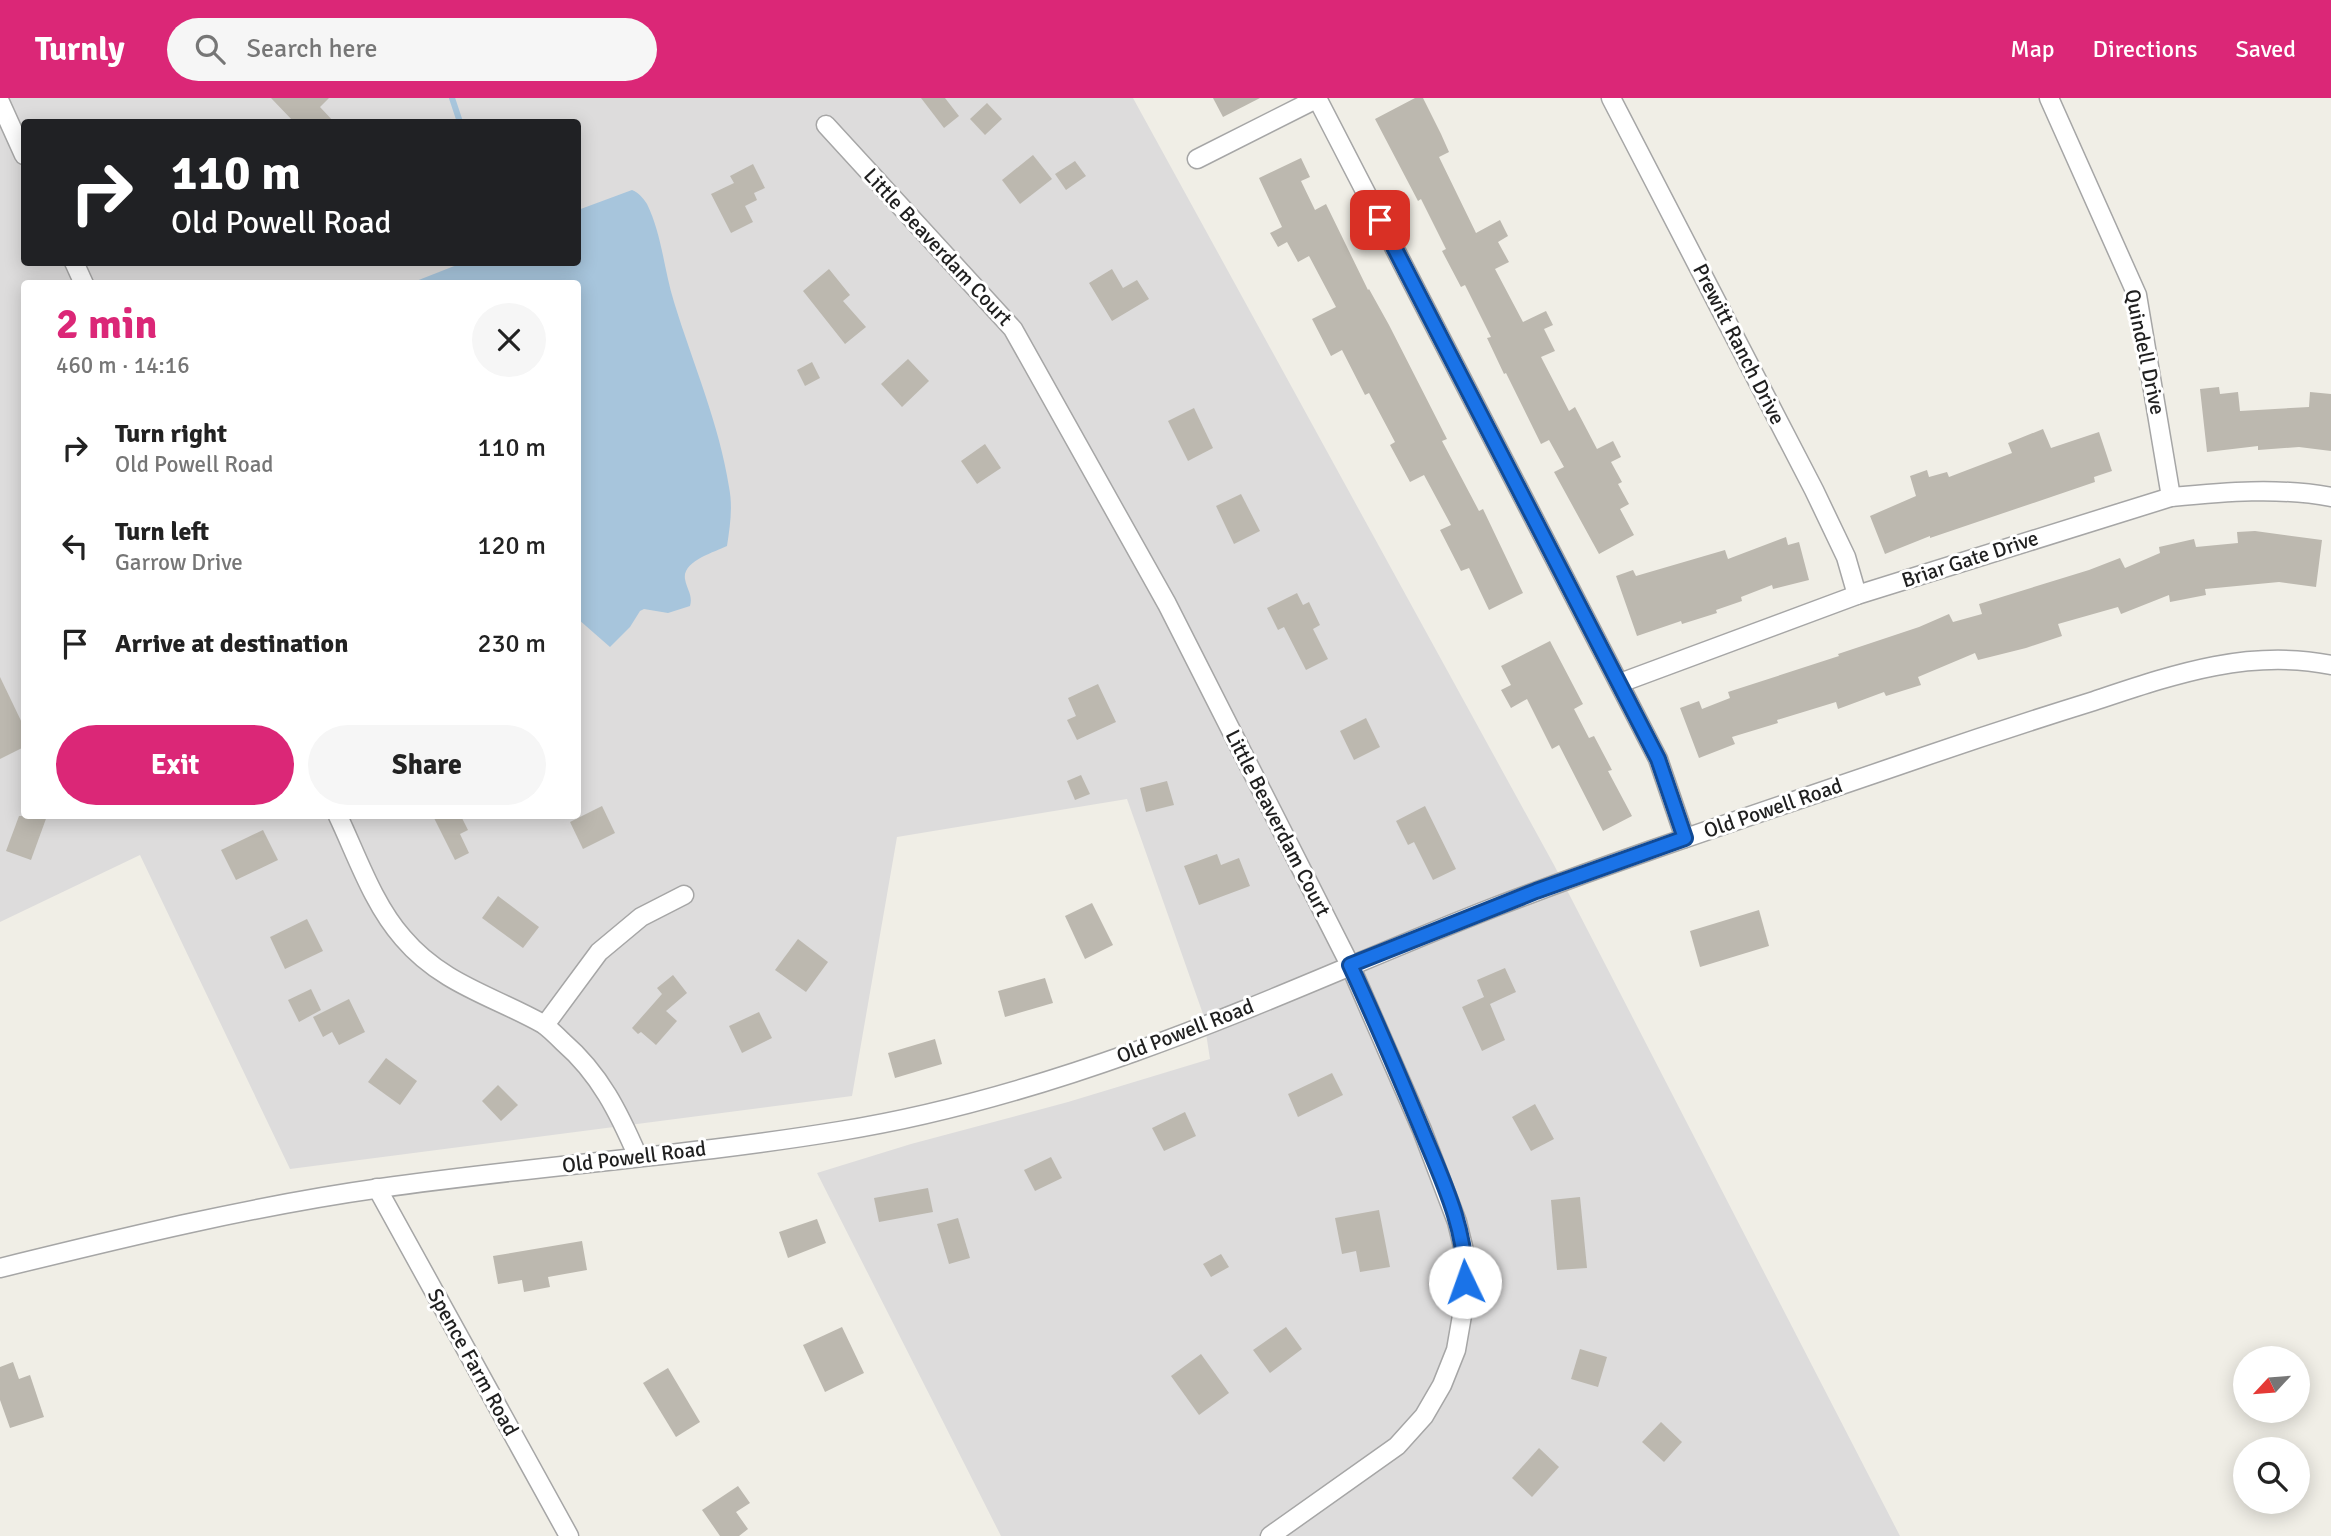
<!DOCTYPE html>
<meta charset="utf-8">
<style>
body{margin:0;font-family:Signika,sans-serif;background:#f6f6f6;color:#222;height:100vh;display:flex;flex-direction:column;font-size:26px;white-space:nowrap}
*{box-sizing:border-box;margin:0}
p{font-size:23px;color:#767676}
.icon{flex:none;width:38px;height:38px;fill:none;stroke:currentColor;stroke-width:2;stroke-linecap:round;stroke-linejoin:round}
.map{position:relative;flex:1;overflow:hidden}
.sheet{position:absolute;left:21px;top:182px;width:560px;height:539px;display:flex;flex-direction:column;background:#fff;border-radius:7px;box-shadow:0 4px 18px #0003}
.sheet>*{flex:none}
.hud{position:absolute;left:21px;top:21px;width:560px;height:147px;border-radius:7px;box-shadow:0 4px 18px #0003;background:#202124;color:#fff;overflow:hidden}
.needle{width:46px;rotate:244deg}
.controls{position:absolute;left:2233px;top:1248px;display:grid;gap:14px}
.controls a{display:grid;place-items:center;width:77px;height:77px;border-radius:50%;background:#fff;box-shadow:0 4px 18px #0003;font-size:35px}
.pin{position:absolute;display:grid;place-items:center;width:60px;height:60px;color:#fff;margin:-30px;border-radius:14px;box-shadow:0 4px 10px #0006}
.me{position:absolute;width:77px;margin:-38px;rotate:357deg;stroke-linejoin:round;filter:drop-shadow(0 0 5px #0008)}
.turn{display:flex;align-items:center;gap:24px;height:147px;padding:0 35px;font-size:32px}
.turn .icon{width:91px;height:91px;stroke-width:2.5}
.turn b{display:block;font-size:49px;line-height:60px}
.round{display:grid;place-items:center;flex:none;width:74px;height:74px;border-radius:37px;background:#f6f6f6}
.head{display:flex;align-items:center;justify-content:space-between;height:119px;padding:0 35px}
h1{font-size:42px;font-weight:800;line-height:52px;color:#db2777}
.action{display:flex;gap:14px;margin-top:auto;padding:14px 35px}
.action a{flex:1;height:80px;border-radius:42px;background:#db2777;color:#fff;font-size:28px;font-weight:800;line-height:80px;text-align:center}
.action a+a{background:#f6f6f6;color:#222}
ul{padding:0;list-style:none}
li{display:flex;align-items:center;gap:21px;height:98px;padding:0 35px}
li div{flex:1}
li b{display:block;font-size:26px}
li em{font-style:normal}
header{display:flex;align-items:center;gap:42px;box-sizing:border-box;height:98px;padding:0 35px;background:#db2777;color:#fff}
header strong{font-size:33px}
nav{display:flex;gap:38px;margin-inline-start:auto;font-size:24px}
.search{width:490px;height:63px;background:#f6f6f6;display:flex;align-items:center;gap:18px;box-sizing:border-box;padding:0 24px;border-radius:38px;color:#767676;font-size:26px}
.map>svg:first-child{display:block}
.residential{fill:#dddcdc;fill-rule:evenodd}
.water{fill:#a7c5dc}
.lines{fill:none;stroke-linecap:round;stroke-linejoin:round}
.stream{stroke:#a7c5dc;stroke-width:6}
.building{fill:#bcb8af}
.street-casing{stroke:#a6a6a6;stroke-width:21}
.street{stroke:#fff;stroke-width:18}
.route-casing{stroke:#114b97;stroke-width:18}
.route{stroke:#1a73e8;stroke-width:12}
.labels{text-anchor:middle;stroke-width:6;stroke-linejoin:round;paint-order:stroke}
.street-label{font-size:21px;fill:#1f1f1f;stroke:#fff}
</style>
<header>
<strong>Turnly</strong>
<div class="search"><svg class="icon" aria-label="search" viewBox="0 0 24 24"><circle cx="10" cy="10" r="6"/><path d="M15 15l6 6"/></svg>Search here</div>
<nav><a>Map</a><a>Directions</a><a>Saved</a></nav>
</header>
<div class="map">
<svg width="2331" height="1438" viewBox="0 0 2331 1438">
<rect width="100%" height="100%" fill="#f0eee6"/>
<path class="residential" d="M0,0H1133L1554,767L1900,1438H1001L817,1075L911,1046L1068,1004L1210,961L1203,916L1127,701L897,739L852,998L290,1071L140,757L0,824ZM24,24H578V164H24ZM24,186H578V718H24Z"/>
<path class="water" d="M632,92C638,94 643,100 647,106C662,137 664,172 674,204C693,266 719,325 729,389C733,409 730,428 727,448C715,454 682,463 685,481C687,492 693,497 690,508L668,515L644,511L640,513L630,529L610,549L578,521V186L411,185L462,165L578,164V112Z"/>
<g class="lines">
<polyline class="stream" points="452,0 460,24"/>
</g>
<g class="building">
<polygon points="271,0 329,0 320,9 334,24 294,24"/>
<polygon points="921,0 945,0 959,18 944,30"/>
<polygon points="1213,0 1260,0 1223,19"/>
<polygon points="1415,0 1423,0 1441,36 1449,54 1439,59 1476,135 1500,122 1508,138 1498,144 1509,164 1495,171 1523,224 1546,213 1553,227 1544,231 1555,253 1541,259 1569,313 1575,309 1597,351 1613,343 1621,359 1611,364 1622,384 1618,386 1629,406 1620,411 1634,437 1599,456 1554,374 1564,369 1549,342 1541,346 1506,275 1504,276 1487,240 1491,239 1465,187 1461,189 1442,153 1446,151 1421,101 1418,103 1375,21"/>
<polygon points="987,5 1002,21 985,37 970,21"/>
<polygon points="1033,57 1052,81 1020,106 1002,82"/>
<polygon points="1301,60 1310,79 1301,83 1315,112 1326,106 1368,192 1369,191 1389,227 1447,341 1442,343 1479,413 1483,411 1523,495 1489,512 1469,470 1461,473 1440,432 1451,427 1424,377 1410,384 1390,347 1395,344 1369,295 1365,297 1342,252 1331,258 1312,221 1336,209 1309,158 1298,164 1287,144 1278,149 1270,135 1282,129 1259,80"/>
<polygon points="1075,63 1086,78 1066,92 1055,76"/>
<polygon points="753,66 765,90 754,95 757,102 745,108 753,124 731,135 711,96 734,85 730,78"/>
<polygon points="829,171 850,197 843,203 866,229 845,246 803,193"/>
<polygon points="1112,171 1123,190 1137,182 1149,201 1112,223 1089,185"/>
<polygon points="908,261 929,283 902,309 881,286"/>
<polygon points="812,264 820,280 805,288 797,272"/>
<polygon points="2219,289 2220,296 2238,294 2240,313 2309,309 2310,294 2331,296 2331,353 2299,349 2258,352 2258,348 2207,354 2200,291"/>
<polygon points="1194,310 1213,350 1188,363 1168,323"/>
<polygon points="2043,331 2051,350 2099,334 2112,373 2094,379 2095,384 1930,440 1930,438 1885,456 1870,418 1916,398 1910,378 1927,372 1929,379 1947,374 1949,379 2012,355 2008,345"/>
<polygon points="985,346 1001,370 977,386 961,363"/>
<polygon points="1241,396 1260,433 1234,446 1216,408"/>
<polygon points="2255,433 2322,442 2316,489 2279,484 2205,491 2206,497 2170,504 2169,497 2121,516 2118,509 2058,526 2062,538 2026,550 1978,562 1975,555 1918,579 1921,587 1886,598 1884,594 1838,611 1836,604 1777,622 1778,625 1732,639 1735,646 1699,660 1680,610 1699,603 1702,611 1730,600 1728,594 1839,558 1838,556 1919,529 1949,516 1953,524 1982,516 1979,506 2089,472 2120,460 2125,470 2160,455 2159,449 2194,441 2196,449 2238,445 2237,434"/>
<polygon points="1786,439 1788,447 1799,444 1809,482 1773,491 1772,487 1741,499 1742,503 1716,512 1717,515 1682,526 1681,523 1637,538 1616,478 1633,472 1636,478 1725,452 1728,461"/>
<polygon points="1297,495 1303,507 1309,504 1320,527 1313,531 1328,561 1306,572 1284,529 1278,532 1267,510"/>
<polygon points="1550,543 1583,606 1574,611 1589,640 1594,638 1612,672 1608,673 1632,718 1603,733 1559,647 1552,651 1527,601 1511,610 1501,592 1511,587 1501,568"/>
<polygon points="0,579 24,629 24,649 0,661"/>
<polygon points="1098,586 1116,624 1077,642 1067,622 1076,618 1068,600"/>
<polygon points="1366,620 1380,649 1354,662 1340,633"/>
<polygon points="1081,677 1090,696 1075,702 1067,683"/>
<polygon points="1167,683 1174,707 1146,714 1140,690"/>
<polygon points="602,708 615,735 583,751 570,724"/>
<polygon points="1425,708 1456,771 1433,782 1414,744 1408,747 1396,723"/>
<polygon points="19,718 47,718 31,762 6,753"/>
<polygon points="433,718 461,718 468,732 460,736 469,755 455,762"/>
<polygon points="263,732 278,762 236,782 221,752"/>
<polygon points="1217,756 1221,767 1239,760 1250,788 1199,807 1184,768"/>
<polygon points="498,798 539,829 523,850 482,820"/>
<polygon points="1092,805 1113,847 1085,861 1065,818"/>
<polygon points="1759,812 1769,848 1700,869 1690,833"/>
<polygon points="307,821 323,853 285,871 270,839"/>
<polygon points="798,841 828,864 806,894 775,872"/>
<polygon points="1505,870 1516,894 1490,906 1505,942 1482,953 1462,909 1484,899 1477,882"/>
<polygon points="673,877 687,895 666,913 677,923 656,947 641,934 638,936 632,930 662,896 657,890"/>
<polygon points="1045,880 1053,905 1005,919 998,893"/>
<polygon points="311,891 321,912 299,924 288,902"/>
<polygon points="349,901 365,934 339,947 332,934 323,939 313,919"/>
<polygon points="759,914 772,940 742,955 729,928"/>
<polygon points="935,941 942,966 895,980 888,955"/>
<polygon points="386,960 417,983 400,1007 368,984"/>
<polygon points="1332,975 1343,997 1298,1019 1288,996"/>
<polygon points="498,987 518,1007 501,1023 482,1003"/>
<polygon points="1535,1006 1554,1041 1531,1053 1512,1019"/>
<polygon points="1185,1014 1196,1038 1164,1053 1152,1030"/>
<polygon points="1051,1059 1062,1080 1035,1093 1024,1072"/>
<polygon points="928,1090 933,1114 879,1124 874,1100"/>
<polygon points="1580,1099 1587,1170 1557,1172 1551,1102"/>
<polygon points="1379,1112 1390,1169 1360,1174 1356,1153 1342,1156 1335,1120"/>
<polygon points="958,1120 970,1160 949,1166 937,1126"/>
<polygon points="817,1121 826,1145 788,1160 779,1134"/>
<polygon points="582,1143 587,1172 548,1179 550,1189 524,1194 522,1182 498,1186 493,1158"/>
<polygon points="1221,1156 1229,1169 1211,1179 1203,1166"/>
<polygon points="842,1229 864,1275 825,1294 803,1247"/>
<polygon points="1286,1229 1302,1251 1270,1275 1253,1252"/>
<polygon points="1580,1251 1607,1259 1598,1289 1571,1281"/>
<polygon points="1201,1256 1229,1295 1199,1317 1171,1278"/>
<polygon points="13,1264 19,1281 30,1277 44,1319 10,1330 0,1302 0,1269"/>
<polygon points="668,1270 700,1324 676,1339 643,1285"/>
<polygon points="1661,1324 1682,1344 1664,1364 1642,1344"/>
<polygon points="1539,1350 1559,1369 1532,1399 1512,1380"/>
<polygon points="738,1388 750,1405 736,1414 748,1431 739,1438 720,1438 702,1412"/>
</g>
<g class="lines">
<defs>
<g id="street">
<polyline points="1317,0 1658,661 1685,740"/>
<polyline points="1611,0 1814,392 1846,459 1857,497"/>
<polyline points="2049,0 2137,197 2171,399"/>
<polyline points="0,4 24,57"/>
<polyline points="826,27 1013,231 1167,506 1350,867 1422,1032 1457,1124 1466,1161 1464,1206 1456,1252 1442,1287 1424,1318 1397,1348 1270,1438"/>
<polyline points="1197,61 1318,0"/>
<polyline points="74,164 84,186"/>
<path d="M1620,585L1857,497L2171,399C2224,394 2279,389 2331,399"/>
<path d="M338,718C357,758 373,806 403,840C442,886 493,898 543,926C550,931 557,938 563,944C600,976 619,1015 638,1059"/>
<polyline points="545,927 599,854 641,819 684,797"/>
<polyline points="377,1090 569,1438"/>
<path d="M0,1170C126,1139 253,1108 381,1090C534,1068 688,1058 840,1033C940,1017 1039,988 1134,954C1256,911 1374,856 1495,809C1636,755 1778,709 1920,660C1978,640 2036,621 2094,603C2172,577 2248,550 2331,567"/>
</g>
</defs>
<use href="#street" class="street-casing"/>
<use href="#street" class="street"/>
</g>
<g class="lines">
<defs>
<path id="route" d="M1380,122L1658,661L1685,740L1536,793L1350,867C1375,921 1398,975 1421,1030C1441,1079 1467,1131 1465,1184"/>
</defs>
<use href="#route" class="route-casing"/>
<use href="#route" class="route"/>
</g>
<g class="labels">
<g class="street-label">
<text transform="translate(938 149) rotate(47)" y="7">Little Beaverdam Court</text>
<text transform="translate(1739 246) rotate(63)" y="7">Prewitt Ranch Drive</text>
<text transform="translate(2145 254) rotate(78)" y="7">Quindell Drive</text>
<text transform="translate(1970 461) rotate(-18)" y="7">Briar Gate Drive</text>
<text transform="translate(1773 710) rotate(-19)" y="7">Old Powell Road</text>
<text transform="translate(1278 725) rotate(63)" y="7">Little Beaverdam Court</text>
<text transform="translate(1185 933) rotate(-21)" y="7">Old Powell Road</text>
<text transform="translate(634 1059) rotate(-7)" y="7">Old Powell Road</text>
<text transform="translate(473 1264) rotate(61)" y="7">Spence Farm Road</text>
</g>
</g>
</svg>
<div class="controls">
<a><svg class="needle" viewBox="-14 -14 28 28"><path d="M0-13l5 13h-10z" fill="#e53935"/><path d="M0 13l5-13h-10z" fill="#767676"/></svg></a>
<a><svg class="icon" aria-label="search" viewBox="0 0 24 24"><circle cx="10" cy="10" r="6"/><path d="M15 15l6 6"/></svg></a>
</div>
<div class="pin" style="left:1380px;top:122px;background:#d93025"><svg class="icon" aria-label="arrive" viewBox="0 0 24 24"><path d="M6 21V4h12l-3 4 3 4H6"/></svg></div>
<svg class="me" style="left:1465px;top:1184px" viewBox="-20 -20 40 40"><circle r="19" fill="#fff"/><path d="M0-13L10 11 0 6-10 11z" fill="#1a73e8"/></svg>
<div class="hud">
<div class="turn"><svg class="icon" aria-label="right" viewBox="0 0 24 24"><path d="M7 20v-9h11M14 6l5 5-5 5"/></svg><div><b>110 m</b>Old Powell Road</div></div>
</div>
<section class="sheet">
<div class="head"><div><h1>2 min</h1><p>460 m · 14:16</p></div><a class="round"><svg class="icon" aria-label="close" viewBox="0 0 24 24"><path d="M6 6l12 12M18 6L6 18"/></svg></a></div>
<ul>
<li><svg class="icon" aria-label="right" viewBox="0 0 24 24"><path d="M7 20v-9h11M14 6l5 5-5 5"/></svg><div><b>Turn right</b><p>Old Powell Road</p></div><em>110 m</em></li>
<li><svg class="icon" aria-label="left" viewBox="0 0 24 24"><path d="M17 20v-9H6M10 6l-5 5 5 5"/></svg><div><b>Turn left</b><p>Garrow Drive</p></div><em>120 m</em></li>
<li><svg class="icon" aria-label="arrive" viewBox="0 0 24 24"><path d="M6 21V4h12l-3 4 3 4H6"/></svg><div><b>Arrive at destination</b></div><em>230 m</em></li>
</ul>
<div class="action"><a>Exit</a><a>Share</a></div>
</section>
</div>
